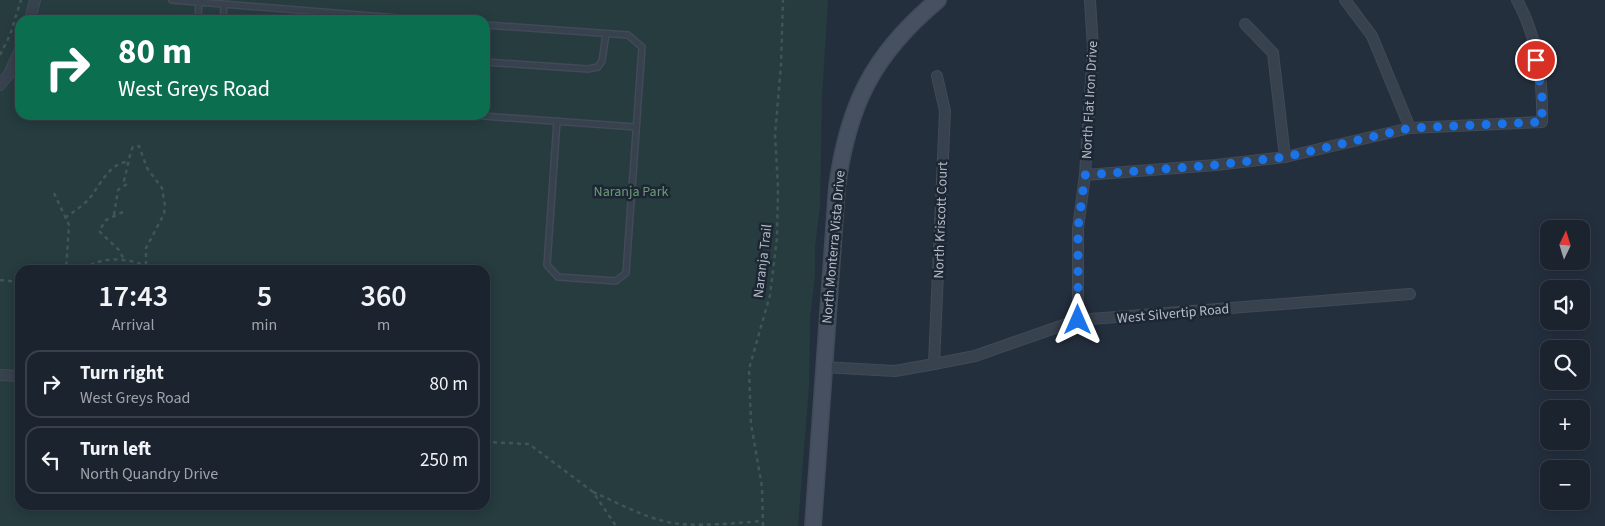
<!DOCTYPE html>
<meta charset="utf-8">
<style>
body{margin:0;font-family:"Source Sans 3",sans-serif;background:#242b36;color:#f1f3f6;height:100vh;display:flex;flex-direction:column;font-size:19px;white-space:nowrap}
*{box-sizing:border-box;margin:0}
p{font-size:16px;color:#a0a4aa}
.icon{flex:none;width:28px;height:28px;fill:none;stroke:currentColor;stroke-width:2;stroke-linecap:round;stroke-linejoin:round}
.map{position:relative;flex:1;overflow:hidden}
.drawer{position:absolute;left:15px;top:265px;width:475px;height:245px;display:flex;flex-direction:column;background:#1b232e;border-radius:15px;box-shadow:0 2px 12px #0003,0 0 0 1px #39404a}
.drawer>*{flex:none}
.hud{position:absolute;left:15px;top:15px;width:475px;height:105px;border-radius:15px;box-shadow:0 2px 12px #0003,0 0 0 1px #39404a;background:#0b6e4f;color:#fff;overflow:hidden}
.needle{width:32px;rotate:4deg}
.fabs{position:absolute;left:1540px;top:220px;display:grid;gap:10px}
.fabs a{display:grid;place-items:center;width:50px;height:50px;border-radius:10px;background:#1b232e;box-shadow:0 2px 12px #0003,0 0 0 1px #39404a;font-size:25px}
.pin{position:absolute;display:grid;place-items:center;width:42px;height:42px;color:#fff;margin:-21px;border:2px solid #fff;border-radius:50%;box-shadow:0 1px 5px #0007}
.me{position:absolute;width:55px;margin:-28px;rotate:0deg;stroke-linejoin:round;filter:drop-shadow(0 0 4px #0008)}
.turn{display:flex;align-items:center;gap:18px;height:105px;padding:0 20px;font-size:22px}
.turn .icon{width:65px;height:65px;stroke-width:2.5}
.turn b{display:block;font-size:35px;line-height:42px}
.eta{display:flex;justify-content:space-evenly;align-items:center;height:85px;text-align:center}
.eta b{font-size:30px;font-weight:600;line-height:35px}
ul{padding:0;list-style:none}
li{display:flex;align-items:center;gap:15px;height:68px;margin:0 10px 8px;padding:0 10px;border:2px solid #39404a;border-radius:15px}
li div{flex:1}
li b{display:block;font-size:19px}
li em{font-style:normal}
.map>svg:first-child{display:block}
.green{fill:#263c3f;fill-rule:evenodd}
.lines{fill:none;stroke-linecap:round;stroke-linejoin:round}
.lane-casing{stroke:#414a57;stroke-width:8}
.street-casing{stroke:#414a57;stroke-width:12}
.secondary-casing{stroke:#414a57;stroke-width:18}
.path{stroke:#3f5557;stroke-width:2.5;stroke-dasharray:4 4;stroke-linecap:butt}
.lane{stroke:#38414e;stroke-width:5}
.street{stroke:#38414e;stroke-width:10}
.secondary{stroke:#465061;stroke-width:15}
.route{stroke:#1a73e8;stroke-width:9;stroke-dasharray:0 16.2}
.labels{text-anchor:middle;stroke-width:5;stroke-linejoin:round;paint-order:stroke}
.street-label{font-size:14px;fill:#b4bcc9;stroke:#1d2633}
.park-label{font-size:14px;fill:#6b9a76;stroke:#1d2633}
</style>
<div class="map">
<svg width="1605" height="526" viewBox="0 0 1605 526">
<rect width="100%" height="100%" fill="#242f3e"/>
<path class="green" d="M0,0H828L822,98L820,208L815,246V275L810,319L809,386L798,526H0ZM20,20H485V115H20ZM20,270H485V505H20Z"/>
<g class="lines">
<defs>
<g id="lane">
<polyline points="172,0 423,20"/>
<polyline points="198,20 199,0"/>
<polyline points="223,20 224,5"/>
<polyline points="485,25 628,35 642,47 626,273 616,281 558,277 547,265 557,121"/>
<polyline points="485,62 588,69 598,67 602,61 606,34"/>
<polyline points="470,115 636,127"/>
</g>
<g id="street">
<polyline points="1345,0 1372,36 1410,128"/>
<polyline points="30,20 35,0"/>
<polyline points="1245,24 1273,53 1285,157"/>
<polyline points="0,85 9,74 20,50"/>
<path d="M1085,175L1216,165L1285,157L1410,128L1542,122C1543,81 1537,36 1517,0"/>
<polyline points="1078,320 1078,228 1085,175 1093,49 1090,0"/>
<polyline points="934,364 945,111 937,76"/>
<polyline points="823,367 895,371 934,364 975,356 1078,320 1410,294"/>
<polyline points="0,375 20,376"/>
</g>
<path id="secondary" d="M813,526L837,187C848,105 873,54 938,0"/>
</defs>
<use href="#lane" class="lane-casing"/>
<use href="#street" class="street-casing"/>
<use href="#secondary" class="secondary-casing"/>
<g class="path">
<polyline points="0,55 10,35 21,0"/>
<polyline points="54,193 69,225 66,270"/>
<polyline points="123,212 106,220 99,231 120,251 124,260"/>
<polyline points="114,215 118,190 127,184 124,181 131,151 133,147 139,146 147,168 162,188 165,206 164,214 146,248 146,266"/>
<path d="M65,218C73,212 81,207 88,200C99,188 109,162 128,162"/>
<path d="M84,270C101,254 135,258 153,270"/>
<polyline points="0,280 20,282"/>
<polyline points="485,442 529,444 593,492 616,526"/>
<path d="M593,492C621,504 650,521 680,524C707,526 736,523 762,521"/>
<polyline points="763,526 762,487 751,424 749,369 770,295 777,238 778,187 775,135 781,65 783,0"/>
</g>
<use href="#lane" class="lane"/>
<use href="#street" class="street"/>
<use href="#secondary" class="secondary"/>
</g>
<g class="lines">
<polyline class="route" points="1078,320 1078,228 1085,175 1216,165 1285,157 1410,128 1542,122 1542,97 1536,60"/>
</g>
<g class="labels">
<g class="street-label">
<text transform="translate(1089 100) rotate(-87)" y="5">North Flat Iron Drive</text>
<text transform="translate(940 220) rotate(-88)" y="5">North Kriscott Court</text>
<text transform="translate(833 247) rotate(-85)" y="5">North Monterra Vista Drive</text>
<text transform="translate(762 261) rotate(-83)" y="5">Naranja Trail</text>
<text transform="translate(1173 313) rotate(-5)" y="5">West Silvertip Road</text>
</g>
<g class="park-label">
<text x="631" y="196">Naranja Park</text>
</g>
</g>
</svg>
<div class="fabs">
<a><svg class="needle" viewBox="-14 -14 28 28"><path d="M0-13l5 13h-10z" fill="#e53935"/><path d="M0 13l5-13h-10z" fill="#a0a4aa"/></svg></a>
<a><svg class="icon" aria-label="sound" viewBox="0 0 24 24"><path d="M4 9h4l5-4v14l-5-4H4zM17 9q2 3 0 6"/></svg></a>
<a><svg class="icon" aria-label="search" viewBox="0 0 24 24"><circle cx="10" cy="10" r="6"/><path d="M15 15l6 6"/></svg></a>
<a>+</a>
<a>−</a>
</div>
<div class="pin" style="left:1536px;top:60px;background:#d93025"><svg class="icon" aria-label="arrive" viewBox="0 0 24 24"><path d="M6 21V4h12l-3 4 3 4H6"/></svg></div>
<svg class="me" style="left:1078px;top:320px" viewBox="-20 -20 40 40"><path d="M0-17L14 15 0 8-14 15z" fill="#1a73e8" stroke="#fff" stroke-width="4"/></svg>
<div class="hud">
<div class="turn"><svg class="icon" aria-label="right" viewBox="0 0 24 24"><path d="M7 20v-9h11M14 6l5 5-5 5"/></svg><div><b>80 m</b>West Greys Road</div></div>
</div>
<section class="drawer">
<div class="eta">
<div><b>17:43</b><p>Arrival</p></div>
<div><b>5</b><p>min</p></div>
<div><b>360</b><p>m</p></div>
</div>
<ul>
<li><svg class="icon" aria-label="right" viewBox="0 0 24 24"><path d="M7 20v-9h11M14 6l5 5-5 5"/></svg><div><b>Turn right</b><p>West Greys Road</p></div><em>80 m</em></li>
<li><svg class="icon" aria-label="left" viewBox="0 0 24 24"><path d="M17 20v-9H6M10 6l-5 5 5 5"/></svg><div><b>Turn left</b><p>North Quandry Drive</p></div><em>250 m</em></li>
</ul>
</section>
</div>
